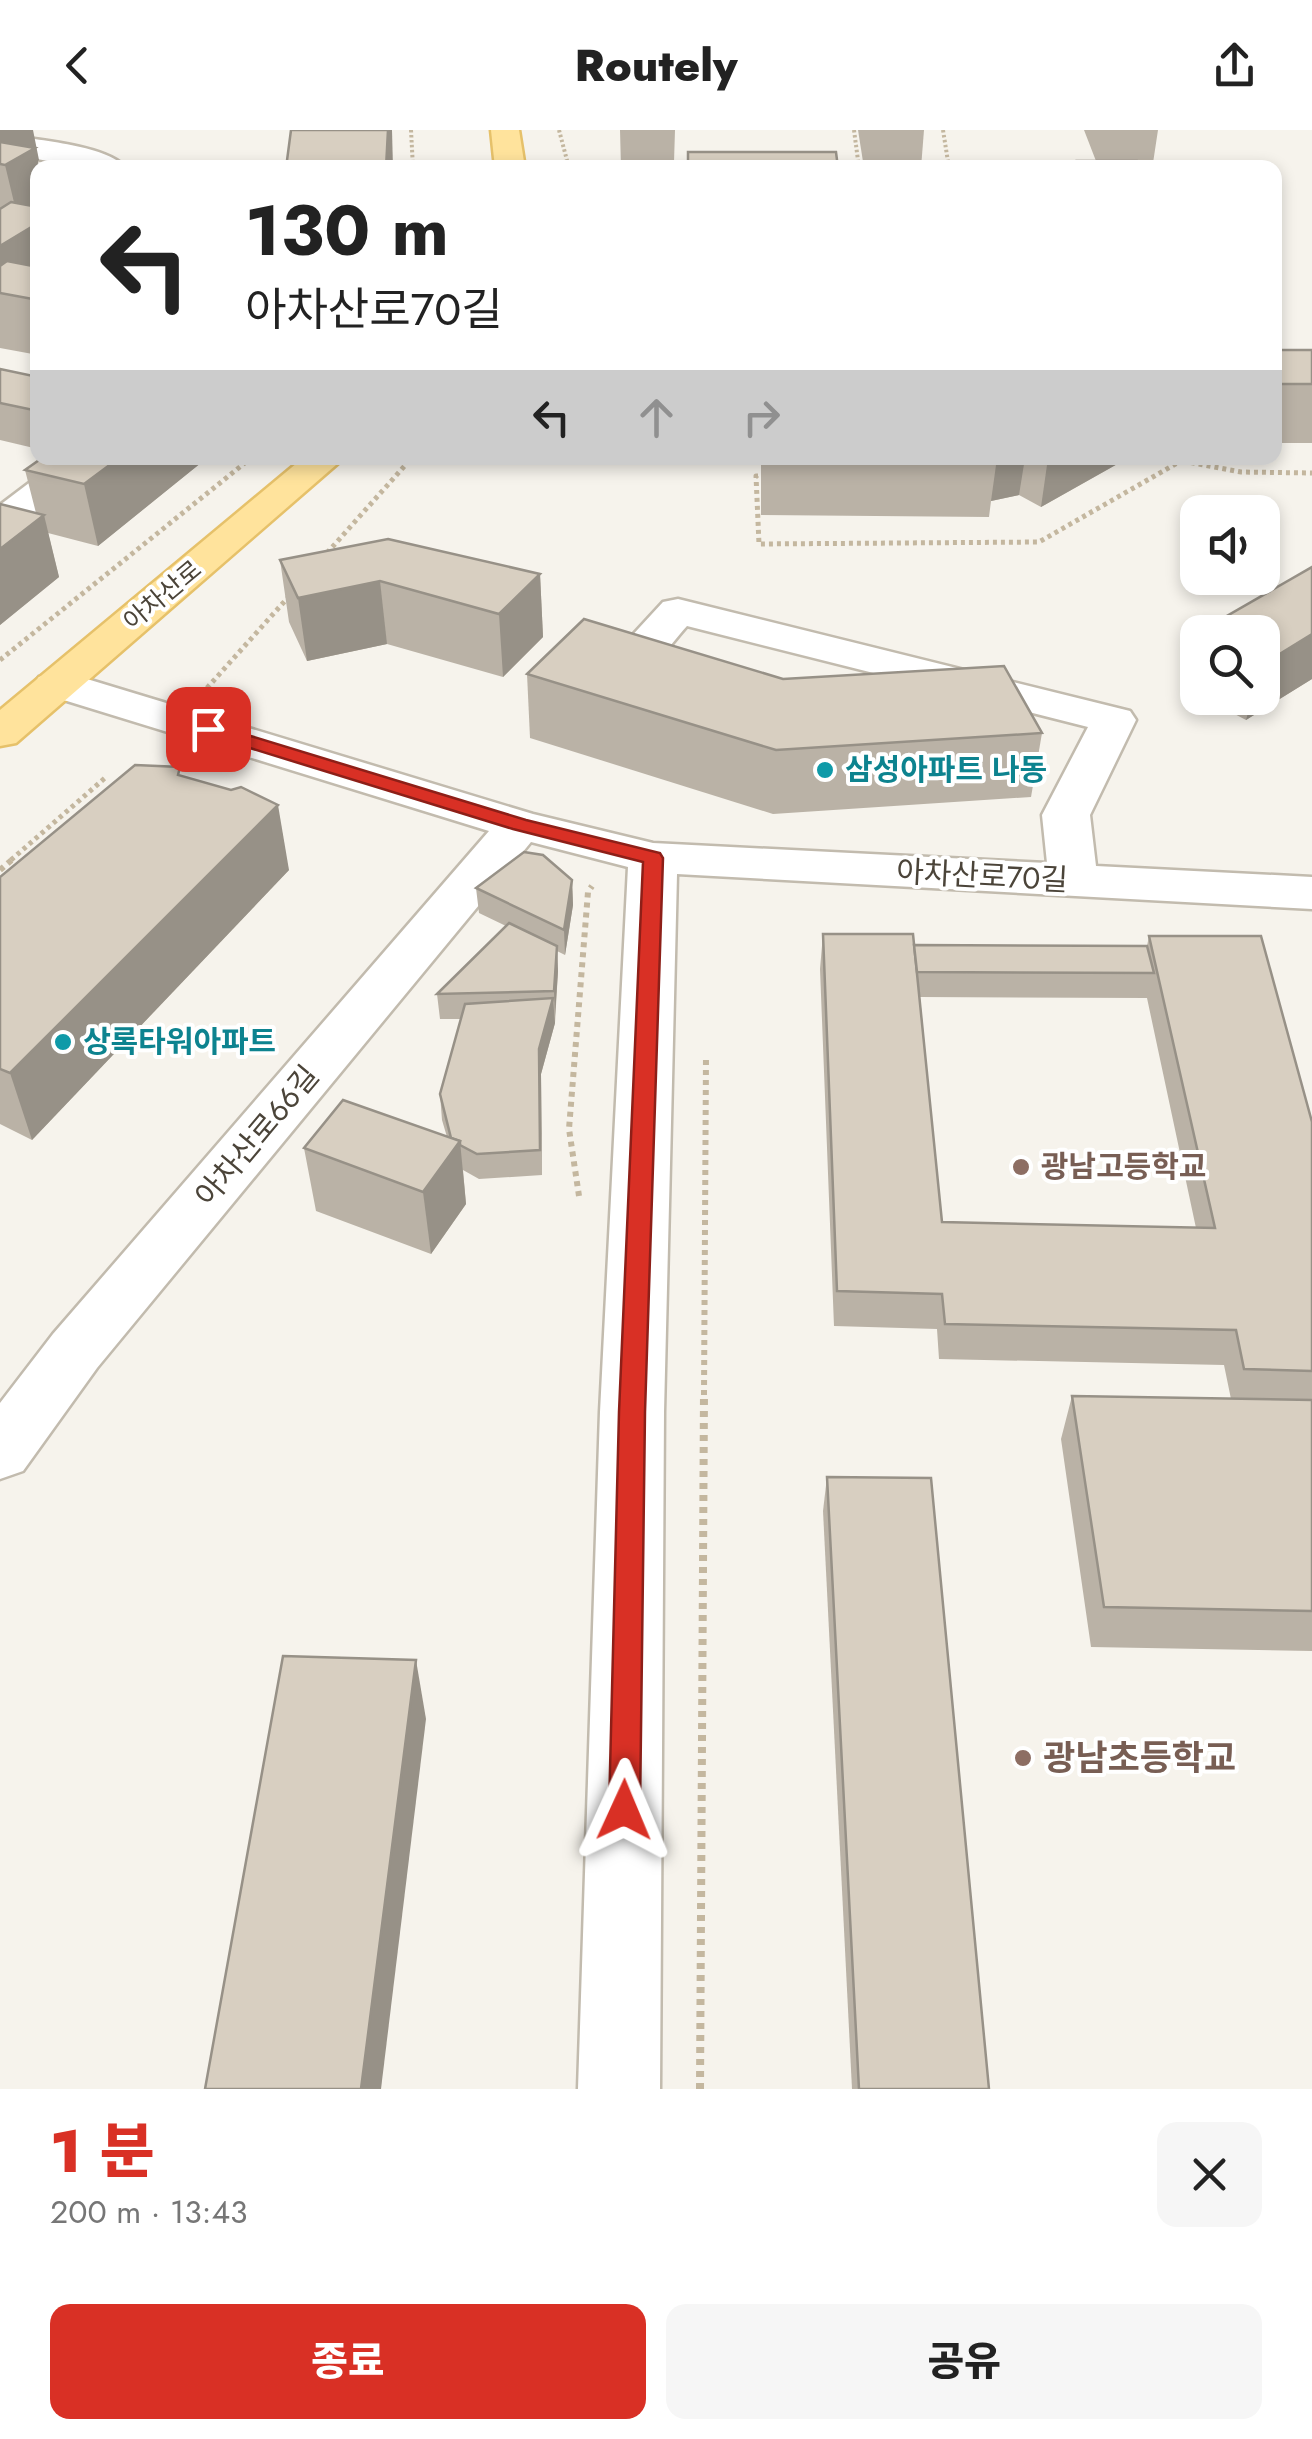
<!DOCTYPE html>
<html lang="ko">
<meta charset="utf-8">
<style>
body{margin:0;font-family:Jost,"Noto Sans KR",sans-serif;background:#f6f6f6;color:#222;height:100vh;display:flex;flex-direction:column;font-size:38px;white-space:nowrap}
*{box-sizing:border-box;margin:0}
p{font-size:32px;color:#767676}
.icon{flex:none;width:55px;height:55px;fill:none;stroke:currentColor;stroke-width:2;stroke-linecap:round;stroke-linejoin:round}
.map{position:relative;height:1959px;overflow:hidden}
.panel{display:flex;flex-direction:column;background:#fff;flex:1}
.panel>*{flex:none}
.hud{position:absolute;left:30px;top:30px;width:1252px;height:305px;border-radius:20px;box-shadow:0 5px 15px #0003;background:#fff;color:#222;overflow:hidden}
.fabs{position:absolute;left:1180px;top:365px;display:grid;gap:20px}
.fabs a{display:grid;place-items:center;width:100px;height:100px;border-radius:20px;background:#fff;box-shadow:0 5px 15px #0003;font-size:50px}
.pin{position:absolute;display:grid;place-items:center;width:85px;height:85px;color:#fff;margin:-42px;border-radius:20px;box-shadow:0 5px 15px #0006}
.me{position:absolute;width:110px;margin:-55px;rotate:1deg;stroke-linejoin:round;filter:drop-shadow(0 0 8px #0008)}
.turn{display:flex;align-items:center;gap:35px;height:210px;padding:0 50px;font-size:45px}
.turn .icon{width:130px;height:130px;stroke-width:2.5}
.turn b{display:block;font-size:70px;line-height:85px}
.lanes{display:flex;align-items:center;height:95px;padding:0 50px;background:#0003;justify-content:center;gap:50px;direction:ltr}
.lanes .off{opacity:.35}
.round{display:grid;place-items:center;flex:none;width:105px;height:105px;border-radius:20px;background:#f6f6f6}
.headline{display:flex;align-items:center;justify-content:space-between;height:170px;padding:0 50px}
h1{font-size:60px;font-weight:800;line-height:75px;color:#d93025}
.action{display:flex;gap:20px;margin-top:auto;padding:20px 50px}
.action a{flex:1;height:115px;border-radius:20px;background:#d93025;color:#fff;font-size:40px;font-weight:800;line-height:115px;text-align:center}
.action a+a{background:#f6f6f6;color:#222}
header{display:flex;justify-content:space-between;align-items:center;height:130px;padding:0 50px;background:#fff;font-size:45px;font-weight:800}
.map>svg:first-child{display:block}
.lines{fill:none;stroke-linecap:round;stroke-linejoin:round}
.minor-casing{stroke:#c2bbae;stroke-width:5}
.major-casing{stroke:#e6c16a;stroke-width:5}
.path-far3{stroke:#c4b79f;stroke-width:4;stroke-dasharray:2.5 2.5;stroke-linecap:butt}
.path-far2{stroke:#c4b79f;stroke-width:5;stroke-dasharray:4 4;stroke-linecap:butt}
.path-far1{stroke:#c4b79f;stroke-width:6;stroke-dasharray:5 5;stroke-linecap:butt}
.path{stroke:#c4b79f;stroke-width:8;stroke-dasharray:6 6;stroke-linecap:butt}
.minor{fill:#fff;fill-rule:evenodd}
.major{fill:#ffe39c;fill-rule:evenodd}
.wall{fill:#bab2a6;fill-rule:evenodd}
.shaded-wall{fill:#979187}
.building{fill:#d8cfc1;stroke:#979187;stroke-width:2.5}
.route{fill:#d93025;stroke:#8d1f18;stroke-width:2.5}
.culture-dot{fill:#0f9aa8;stroke:#fff;stroke-width:4}
.education-dot{fill:#8d6e63;stroke:#fff;stroke-width:4}
.labels{text-anchor:middle;stroke-width:8;stroke-linejoin:round;paint-order:stroke}
.far-street-label{font-size:25px;fill:#4b4439;stroke:#fff}
.culture-label{font-size:30px;font-weight:bold;fill:#0d838f;stroke:#fff;text-anchor:start}
.street-label{font-size:30px;fill:#4b4439;stroke:#fff}
.education-label{font-size:30px;font-weight:bold;fill:#785e54;stroke:#fff;text-anchor:start}
.near-education-label{font-size:35px;font-weight:bold;fill:#785e54;stroke:#fff;text-anchor:start}
</style>
<header><svg class="icon" aria-label="back" viewBox="0 0 24 24"><path d="M15 5l-7 7 7 7"/></svg>Routely<svg class="icon" aria-label="share" viewBox="0 0 24 24"><path d="M12 15V3M7 8l5-5 5 5M5 13v7h14v-7"/></svg></header>
<div class="map">
<svg width="1312" height="1959" viewBox="0 0 1312 1959">
<rect width="100%" height="100%" fill="#f6f3ec"/>
<g class="lines">
<defs>
<g id="minor">
<path d="M0,4C31,10 107,14 126,38H85L0,22Z"/>
<polygon points="62,328 104,328 14,402 0,406 0,375"/>
<path d="M678,469L1130,581L1136,590L1090,685L1096,736L1312,747V779L677,744L664,1282L660,1959H578L600,1282L628,737L531,712L97,1238L23,1341L0,1349V1273L53,1204L489,701L67,571L39,565L32,556L39,547L54,543L87,549L533,684L653,713L1047,733L1042,685L1088,597L687,496C666,519 650,550 616,541L610,532L616,523L663,472Z"/>
</g>
<g id="major">
<polygon points="491,0 519,0 525,38 495,38"/>
<polygon points="303,328 344,328 16,613 0,616 0,580"/>
</g>
</defs>
<use href="#minor" class="minor-casing"/>
<use href="#major" class="major-casing"/>
<g class="path-far3">
<polyline points="411,0 413,38"/>
<polyline points="559,0 569,38"/>
<polyline points="854,0 859,38"/>
<polyline points="943,0 949,38"/>
</g>
<g class="path-far2">
<polyline points="1183,331 1241,342 1312,343"/>
<polyline points="766,346 756,346 759,414 1039,412 1186,328"/>
<polyline points="327,423 409,331"/>
<polyline points="0,530 251,328"/>
<polyline points="207,558 292,463"/>
<polyline points="11,730 105,648"/>
</g>
<g class="path-far1">
<polyline points="0,740 14,728"/>
<polyline points="579,1066 569,999 588,762 592,756"/>
<polyline points="704,1265 706,925"/>
</g>
<polyline class="path" points="700,1959 704,1263"/>
<use href="#minor" class="minor"/>
<use href="#major" class="major"/>
</g>
<g class="wall">
<polygon points="0,0 39,30 38,31 38,225 0,218"/>
<polygon points="620,0 675,0 674,32 838,38 621,38"/>
<polygon points="858,0 924,0 921,38 864,38"/>
<polygon points="1084,0 1158,0 1153,33 1138,33 1140,38 1076,38 1077,31 1096,31"/>
<rect x="1275" y="220" width="37" height="93"/>
<polygon points="0,239 38,247 38,319 0,310"/>
<polygon points="207,328 98,416 48,403 59,447 0,495 0,374 36,383 25,340"/>
<polygon points="761,328 1128,328 1041,377 1019,365 991,371 989,387 761,385"/>
<polygon points="280,430 540,444 543,507 503,547 387,514 307,531 289,492"/>
<polygon points="1312,437 1312,549 1246,590 1204,568 1262,568"/>
<polygon points="1198,503 1198,564 1185,557"/>
<polygon points="527,544 783,549 1042,603 1031,667 773,684 530,608"/>
<polygon points="182,646 289,740 32,1010 0,994 0,747"/>
<polygon points="572,750 573,775 565,825 557,821 558,841 555,893 541,944 542,1045 479,1049 463,1040 466,1074 431,1124 316,1081 304,1018 447,1007 442,990 440,964 461,889 440,889 437,864 506,796 479,783 476,758"/>
<path d="M823,804L914,815L1147,816L1149,806L1312,992V1521L1091,1517L1061,1309L1072,1266L1231,1269L1224,1235L939,1229L937,1199L834,1196L820,839ZM920,867L1147,868L1196,1098L942,1092Z"/>
<polygon points="827,1347 989,1959 852,1959 823,1381"/>
</g>
<g class="shaded-wall">
<polygon points="0,0 33,0 39,30 38,31 39,38 38,38 38,77 18,89 5,35 0,34"/>
<polygon points="388,0 392,0 393,38 386,38"/>
<polygon points="38,93 38,157 0,163 0,116"/>
<polygon points="119,328 207,328 98,416 84,354"/>
<polygon points="997,328 1025,328 1019,365 991,371"/>
<polygon points="1048,328 1128,328 1041,377"/>
<polygon points="44,385 59,447 0,495 0,419"/>
<polygon points="540,444 543,507 503,547 499,484"/>
<polygon points="380,451 387,514 307,531 298,468"/>
<polygon points="1312,504 1312,549 1246,590 1252,568 1262,568 1262,535"/>
<polygon points="278,675 289,740 32,1010 10,943"/>
<polygon points="572,750 573,775 565,825 564,800"/>
<polygon points="557,816 558,841 555,886 554,861"/>
<polygon points="553,868 555,893 541,944 542,1045 539,919"/>
<polygon points="460,1011 466,1074 431,1124 423,1062"/>
<polygon points="416,1530 426,1589 381,1959 361,1959"/>
</g>
<g class="building">
<polygon points="291,0 388,0 386,38 286,38"/>
<polygon points="0,12 35,18 5,35 0,34"/>
<polygon points="688,22 836,22 838,38 666,38 666,32 688,32"/>
<polygon points="1077,31 1137,31 1140,38 1079,38"/>
<polygon points="11,72 38,77 38,93 0,116 0,79"/>
<polygon points="7,131 38,137 38,170 0,163 0,136"/>
<rect x="1275" y="220" width="37" height="34"/>
<polygon points="0,239 38,247 38,281 0,273"/>
<polygon points="42,328 119,328 84,354 25,340"/>
<polygon points="0,374 44,385 0,419"/>
<polygon points="388,409 540,444 499,484 380,451 298,468 280,430"/>
<polygon points="1312,437 1312,504 1262,535 1262,502 1199,502"/>
<polygon points="584,489 783,549 1004,536 1042,603 776,620 527,544"/>
<polygon points="135,635 180,637 178,645 231,660 241,657 278,675 10,943 0,939 0,747"/>
<polygon points="524,722 543,725 572,750 564,800 476,758"/>
<polygon points="509,793 557,816 554,861 437,864"/>
<polygon points="823,804 913,804 942,1092 1215,1098 1149,806 1261,806 1312,992 1312,1241 1244,1239 1236,1200 945,1194 942,1164 837,1161"/>
<polygon points="914,815 1147,816 1154,843 917,842"/>
<polygon points="553,868 539,919 540,1020 477,1024 460,1015 460,1011 451,1008 440,964 465,874"/>
<polygon points="343,970 460,1011 423,1062 304,1018"/>
<polygon points="1072,1266 1312,1270 1312,1481 1104,1477"/>
<polygon points="827,1347 931,1348 989,1959 859,1959"/>
<polygon points="283,1526 416,1530 361,1959 205,1959"/>
</g>
<polygon class="route" points="208,593 526,690 660,723 663,728 645,1282 640,1680 635,1690 624,1695 613,1690 609,1680 619,1282 643,732 513,699 201,603 198,599"/>
<g class="culture-dot">
<circle cx="825" cy="640" r="10"/>
<circle cx="63" cy="912" r="10"/>
</g>
<g class="education-dot">
<circle cx="1021" cy="1037" r="10"/>
<circle cx="1023" cy="1628" r="10"/>
</g>
<g class="labels">
<g class="far-street-label">
<text transform="translate(162 465) rotate(-40)" y="9">아차산로</text>
</g>
<g class="culture-label">
<text x="845" y="650">삼성아파트 나동</text>
<text x="83" y="922">상록타워아파트</text>
</g>
<g class="street-label">
<text transform="translate(982 746) rotate(3)" y="10">아차산로70길</text>
<text transform="translate(257 1006) rotate(-50)" y="10">아차산로66길</text>
</g>
<g class="education-label">
<text x="1041" y="1047">광남고등학교</text>
</g>
<g class="near-education-label">
<text x="1043" y="1640">광남초등학교</text>
</g>
</g>
</svg>
<div class="fabs">
<a><svg class="icon" aria-label="sound" viewBox="0 0 24 24"><path d="M4 9h4l5-4v14l-5-4H4zM17 9q2 3 0 6"/></svg></a>
<a><svg class="icon" aria-label="search" viewBox="0 0 24 24"><circle cx="10" cy="10" r="6"/><path d="M15 15l6 6"/></svg></a>
</div>
<div class="pin" style="left:208px;top:599px;background:#d93025"><svg class="icon" aria-label="arrive" viewBox="0 0 24 24"><path d="M6 21V4h12l-3 4 3 4H6"/></svg></div>
<svg class="me" style="left:624px;top:1680px" viewBox="-20 -20 40 40"><path d="M0-17L14 15 0 8-14 15z" fill="#d93025" stroke="#fff" stroke-width="4"/></svg>
<div class="hud">
<div class="turn"><svg class="icon" aria-label="left" viewBox="0 0 24 24"><path d="M17 20v-9H6M10 6l-5 5 5 5"/></svg><div><b>130 m</b>아차산로70길</div></div>
<div class="lanes"><svg class="icon" aria-label="left" viewBox="0 0 24 24"><path d="M17 20v-9H6M10 6l-5 5 5 5"/></svg><svg class="icon off" aria-label="ahead" viewBox="0 0 24 24"><path d="M12 20V5M6 11l6-6 6 6"/></svg><svg class="icon off" aria-label="right" viewBox="0 0 24 24"><path d="M7 20v-9h11M14 6l5 5-5 5"/></svg></div>
</div>
</div>
<section class="panel">
<div class="headline"><div><h1>1 분</h1><p>200 m · 13:43</p></div><a class="round"><svg class="icon" aria-label="close" viewBox="0 0 24 24"><path d="M6 6l12 12M18 6L6 18"/></svg></a></div>
<div class="action"><a>종료</a><a>공유</a></div>
</section>
